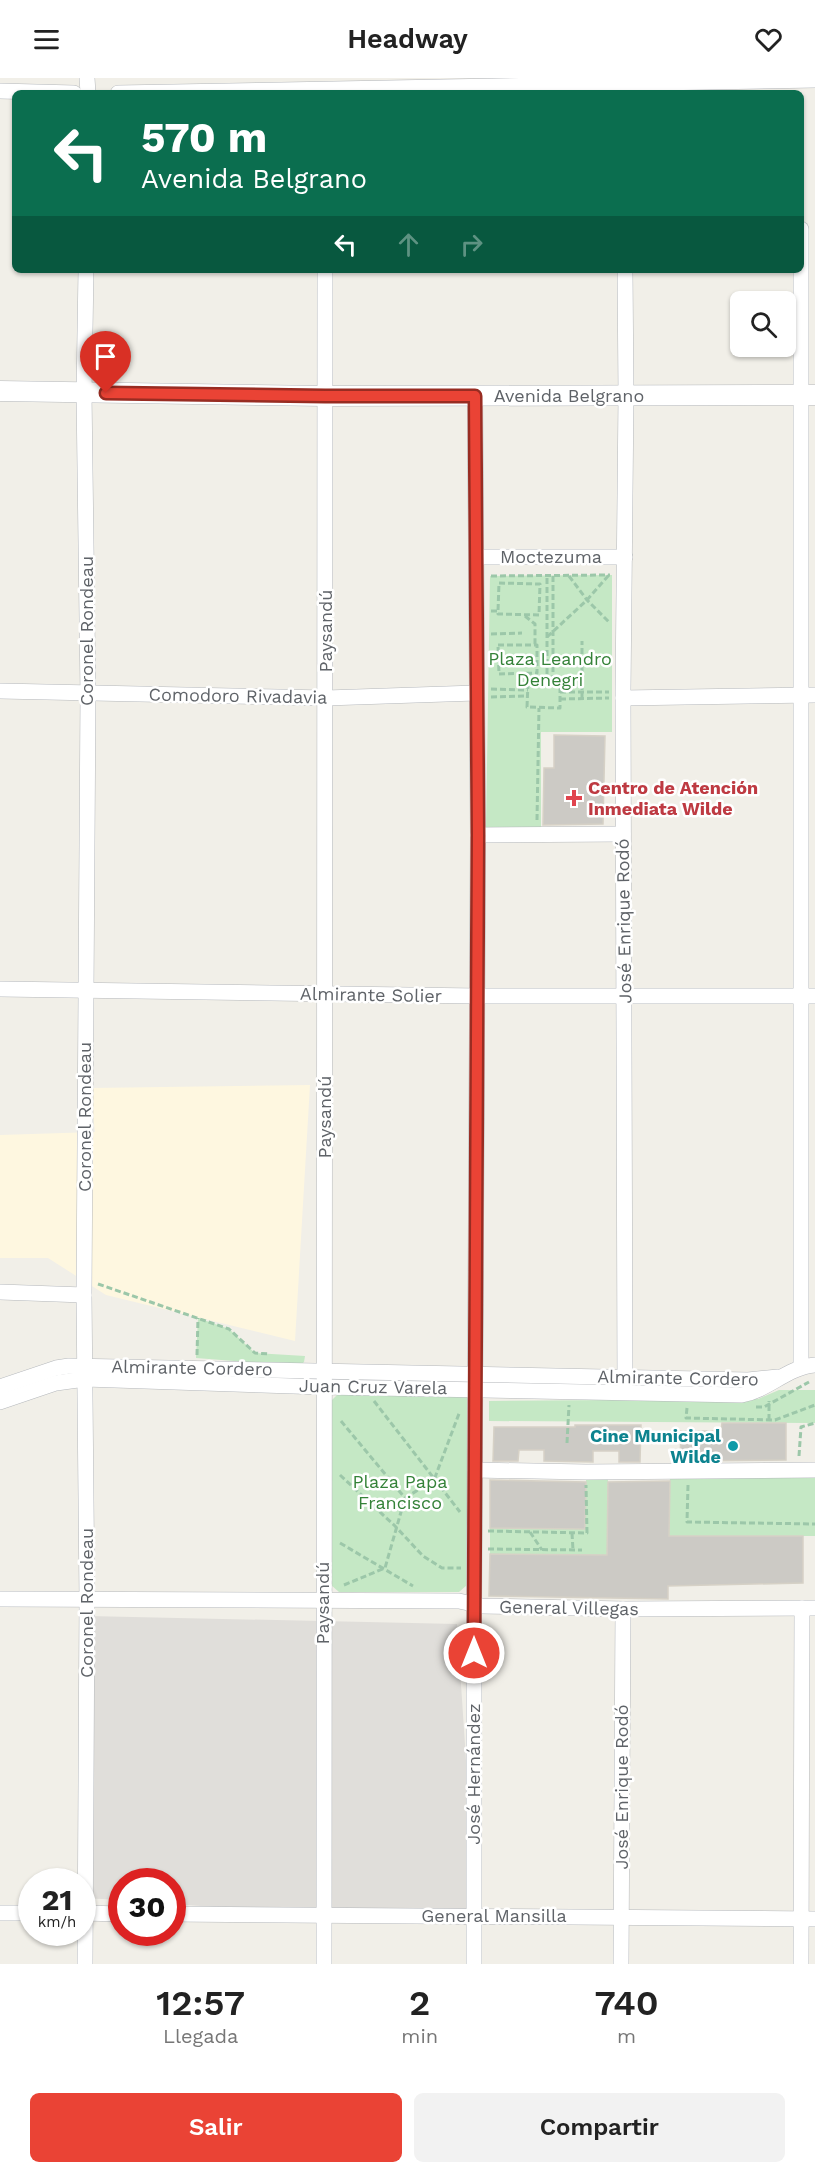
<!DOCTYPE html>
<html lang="es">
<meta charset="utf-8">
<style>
body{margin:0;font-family:"Work Sans",sans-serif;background:#f2f2f2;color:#222;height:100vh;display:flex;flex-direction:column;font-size:22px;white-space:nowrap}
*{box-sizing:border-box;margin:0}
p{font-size:20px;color:#767676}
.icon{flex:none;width:33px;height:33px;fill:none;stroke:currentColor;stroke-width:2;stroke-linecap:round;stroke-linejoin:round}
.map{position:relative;height:1886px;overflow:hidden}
.drawer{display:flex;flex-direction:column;background:#fff;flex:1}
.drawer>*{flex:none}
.banner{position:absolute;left:12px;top:12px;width:792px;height:183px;border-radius:9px;box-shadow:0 2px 4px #0004;background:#0b6e4f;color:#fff;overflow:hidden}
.tools{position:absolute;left:730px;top:213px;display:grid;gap:12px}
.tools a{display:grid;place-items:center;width:66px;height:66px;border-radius:9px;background:#fff;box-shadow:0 2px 4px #0004;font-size:30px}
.speed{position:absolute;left:18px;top:1790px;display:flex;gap:12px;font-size:30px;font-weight:700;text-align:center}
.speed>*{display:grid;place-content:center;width:78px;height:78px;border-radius:50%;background:#fff;box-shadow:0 2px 4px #0004;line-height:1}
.speed small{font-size:15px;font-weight:400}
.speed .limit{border:9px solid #d22;background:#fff;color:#111}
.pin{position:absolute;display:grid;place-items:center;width:51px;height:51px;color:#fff;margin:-62px -26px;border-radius:50% 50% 50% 0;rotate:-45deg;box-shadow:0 0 6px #0007}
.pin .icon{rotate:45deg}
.me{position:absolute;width:66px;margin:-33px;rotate:0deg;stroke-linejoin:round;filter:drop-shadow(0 0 4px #0008)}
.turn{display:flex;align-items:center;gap:21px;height:126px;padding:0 30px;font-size:27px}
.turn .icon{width:78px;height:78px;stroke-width:2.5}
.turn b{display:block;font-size:42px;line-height:51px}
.lanes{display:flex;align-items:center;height:57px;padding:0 30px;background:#0003;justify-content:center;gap:30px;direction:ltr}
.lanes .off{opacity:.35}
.eta{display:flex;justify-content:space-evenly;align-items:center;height:102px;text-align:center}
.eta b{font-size:36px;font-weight:600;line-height:42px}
.primary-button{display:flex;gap:12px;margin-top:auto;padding:12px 30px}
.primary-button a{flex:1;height:69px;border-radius:9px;background:#ea4335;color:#fff;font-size:24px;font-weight:600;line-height:69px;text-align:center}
.primary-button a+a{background:#f2f2f2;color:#222}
header{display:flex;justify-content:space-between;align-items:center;height:78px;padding:0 30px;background:#fff;font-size:27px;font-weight:600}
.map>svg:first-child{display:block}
.commercial{fill:#fef7e0}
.industrial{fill:#e0deda}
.green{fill:#c5e8c5}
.building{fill:#cccac5;stroke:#d6d1c6;stroke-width:1.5}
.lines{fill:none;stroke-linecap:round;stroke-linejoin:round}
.minor-casing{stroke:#b5b8bc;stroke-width:16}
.tertiary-casing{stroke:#b5b8bc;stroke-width:21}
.path{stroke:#9cc7a9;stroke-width:3;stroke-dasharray:6 3;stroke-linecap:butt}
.minor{stroke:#fff;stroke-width:15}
.tertiary{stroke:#fff;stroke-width:20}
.route-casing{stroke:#982c22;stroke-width:15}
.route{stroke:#ea4335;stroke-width:10}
.health-dot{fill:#e0444e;stroke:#fff;stroke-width:2}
.culture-dot{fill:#0f9aa8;stroke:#fff;stroke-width:2}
.labels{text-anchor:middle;stroke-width:5;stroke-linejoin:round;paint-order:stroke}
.street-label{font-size:18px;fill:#5f6368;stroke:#fff}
.park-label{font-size:18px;fill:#348238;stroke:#fff}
.health-label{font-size:18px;font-weight:bold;fill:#be3a42;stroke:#fff;text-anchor:start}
.culture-label{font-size:18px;font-weight:bold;fill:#0d838f;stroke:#fff;text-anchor:end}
</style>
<header><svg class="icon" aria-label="menu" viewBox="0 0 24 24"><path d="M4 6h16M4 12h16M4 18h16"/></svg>Headway<svg class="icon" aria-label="heart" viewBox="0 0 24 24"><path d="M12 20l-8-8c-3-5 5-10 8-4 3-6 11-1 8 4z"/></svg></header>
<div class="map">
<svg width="815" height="1886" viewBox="0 0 815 1886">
<rect width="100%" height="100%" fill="#f1efe8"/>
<polygon class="commercial" points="310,1007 295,1263 106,1217 48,1180 0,1180 0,1057 95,1054 90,1010"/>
<polygon class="industrial" points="88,1538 457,1546 477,1848 173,1826 172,1803 122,1803 121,1822 83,1820"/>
<g class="green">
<polygon points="612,497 612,654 541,654 541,749 486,750 490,498"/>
<polygon points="198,1240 229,1251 255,1275 305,1278 304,1284 299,1288 196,1280"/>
<polygon points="779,1312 815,1312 815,1345 489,1343 489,1323 758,1321"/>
<polygon points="340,1314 469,1316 467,1507 459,1514 339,1514 331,1507 332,1322"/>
<polygon points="815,1392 815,1458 669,1458 670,1393"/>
<polygon points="586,1401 608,1401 607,1477 490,1476 490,1450 585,1450"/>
</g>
<g class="building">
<polygon points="554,657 605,658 603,746 543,747 544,690 554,690"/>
<polygon points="722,1345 786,1345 786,1382 680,1383 681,1353 721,1353"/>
<polygon points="575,1347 641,1347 640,1384 619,1384 619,1373 593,1373 593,1384 544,1383 544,1372 519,1372 518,1383 493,1383 494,1349 575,1349"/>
<polygon points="490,1402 586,1404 585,1451 490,1450"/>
<polygon points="670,1403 669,1458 803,1458 803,1505 668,1508 668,1521 489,1518 490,1476 607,1477 608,1404"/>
</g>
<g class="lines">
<defs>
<g id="minor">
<polyline points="87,0 88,15"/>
<polyline points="0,13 74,15"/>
<polyline points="118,15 815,2"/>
<polyline points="477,479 625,479"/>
<polyline points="0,613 326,620 476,615"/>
<polyline points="623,620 815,617"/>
<polyline points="478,757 623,756"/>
<polyline points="0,911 477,918 815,918"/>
<polyline points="0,1214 84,1217"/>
<polyline points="801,1289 801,151"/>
<polyline points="0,1309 56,1290 69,1288 748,1302 778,1299"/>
<polyline points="625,1314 623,614 626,318 625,192"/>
<path d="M0,1324L56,1305L85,1301L324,1309L742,1317C768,1312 788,1289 815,1287"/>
<polyline points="475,1392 586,1394 815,1392"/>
<polyline points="0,1521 459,1523 482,1528 623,1531 815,1530"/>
<polyline points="0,1835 32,1835"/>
<polyline points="82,1835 122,1836"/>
<polyline points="172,1836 815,1841"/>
<polyline points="85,1886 87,1522 84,1217 88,616 84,315 86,192"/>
<polyline points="324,1886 325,192"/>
<polyline points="474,1886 474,1527 478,757 475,318"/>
<polyline points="621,1886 623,1531"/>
<polyline points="801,1886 802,1530"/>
</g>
<polyline id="tertiary" points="0,313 325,318 815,317"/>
</defs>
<use href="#minor" class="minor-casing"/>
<use href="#tertiary" class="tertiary-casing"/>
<g class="path">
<polyline points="491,498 610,497"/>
<polyline points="553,498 553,605"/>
<polyline points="569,498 587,522 610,545"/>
<polyline points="491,533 498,533 498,536 539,537 540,506 499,505 498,533"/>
<polyline points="525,538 535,546 535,567"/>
<polyline points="491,556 522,555"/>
<polyline points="547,559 587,522 609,497"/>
<polygon points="498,567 537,567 537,595 499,596"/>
<polyline points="554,582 610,582"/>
<polygon points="528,605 560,605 560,630 527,629"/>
<polyline points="547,605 547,498"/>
<polyline points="491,611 528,612"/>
<polyline points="560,614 609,614"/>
<polyline points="491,619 528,618"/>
<polyline points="560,621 609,620"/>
<polyline points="582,621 582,563"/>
<polyline points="537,742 539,630"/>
<polyline points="98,1206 229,1251 255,1275 269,1276"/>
<polyline points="197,1277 198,1240"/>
<polyline points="374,1323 460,1434"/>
<polyline points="756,1329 764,1329 809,1304"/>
<polyline points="687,1330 686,1340 775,1342 815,1327"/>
<polyline points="769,1342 769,1323"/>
<polyline points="341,1343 405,1420"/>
<polyline points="567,1365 569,1327"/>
<polyline points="799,1378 801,1349 815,1345"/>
<polyline points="340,1397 395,1448 423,1478 442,1490 461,1490"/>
<polyline points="688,1407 687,1444 815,1446"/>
<polyline points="488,1453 587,1455 586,1407"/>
<polyline points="530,1454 542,1472"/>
<polyline points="572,1455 573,1472"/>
<polyline points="340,1465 413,1508"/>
<polyline points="488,1471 582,1472"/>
<polyline points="344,1507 385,1490 405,1420 434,1402 460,1333"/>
</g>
<use href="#minor" class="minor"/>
<use href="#tertiary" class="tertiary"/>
</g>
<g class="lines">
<defs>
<polyline id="route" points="106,315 325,318 475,318 478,757 474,1575"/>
</defs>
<use href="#route" class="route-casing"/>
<use href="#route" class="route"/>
</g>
<path class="health-dot" d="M571 711h6v6h6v6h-6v6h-6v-6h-6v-6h6z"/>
<circle class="culture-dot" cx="733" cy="1368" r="6"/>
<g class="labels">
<g class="street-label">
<text x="569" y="324">Avenida Belgrano</text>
<text x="551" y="485">Moctezuma</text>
<text transform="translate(87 553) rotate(-90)" y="6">Coronel Rondeau</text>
<text transform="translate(326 553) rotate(-90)" y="6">Paysandú</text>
<text transform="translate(238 618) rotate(1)" y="6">Comodoro Rivadavia</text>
<text transform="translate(624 843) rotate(-91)" y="6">José Enrique Rodó</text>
<text transform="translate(371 917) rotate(1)" y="6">Almirante Solier</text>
<text transform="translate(85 1039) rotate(-90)" y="6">Coronel Rondeau</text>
<text transform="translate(325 1039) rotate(-90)" y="6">Paysandú</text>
<text transform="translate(192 1290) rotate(1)" y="6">Almirante Cordero</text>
<text transform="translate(678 1300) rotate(1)" y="6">Almirante Cordero</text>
<text transform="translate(373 1309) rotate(1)" y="6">Juan Cruz Varela</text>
<text transform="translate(87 1525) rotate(-90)" y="6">Coronel Rondeau</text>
<text transform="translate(323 1525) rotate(-90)" y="6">Paysandú</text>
<text transform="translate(569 1530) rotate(1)" y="6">General Villegas</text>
<text transform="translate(474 1696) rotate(-90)" y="6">José Hernández</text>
<text transform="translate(622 1709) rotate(-90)" y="6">José Enrique Rodó</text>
<text x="494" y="1844">General Mansilla</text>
</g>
<g class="park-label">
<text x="550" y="587">Plaza Leandro<tspan x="550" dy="21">Denegri</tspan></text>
<text x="400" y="1410">Plaza Papa<tspan x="400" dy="21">Francisco</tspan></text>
</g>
<g class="health-label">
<text x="588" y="716">Centro de Atención<tspan x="588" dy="21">Inmediata Wilde</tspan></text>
</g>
<g class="culture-label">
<text x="721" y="1364">Cine Municipal<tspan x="721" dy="21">Wilde</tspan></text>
</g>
</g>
</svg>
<div class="tools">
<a><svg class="icon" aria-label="search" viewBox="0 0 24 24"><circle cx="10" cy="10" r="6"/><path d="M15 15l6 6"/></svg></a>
</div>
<div class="speed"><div>21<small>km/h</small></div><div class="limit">30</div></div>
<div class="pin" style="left:106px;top:315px;background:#d93025"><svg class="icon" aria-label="arrive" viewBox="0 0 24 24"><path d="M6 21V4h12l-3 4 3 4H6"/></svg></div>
<svg class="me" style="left:474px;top:1575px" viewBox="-20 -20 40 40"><circle r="17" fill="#ea4335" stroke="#fff" stroke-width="3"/><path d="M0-11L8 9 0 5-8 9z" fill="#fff"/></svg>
<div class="banner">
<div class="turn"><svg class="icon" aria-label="left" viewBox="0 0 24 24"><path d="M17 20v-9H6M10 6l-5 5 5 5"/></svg><div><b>570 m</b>Avenida Belgrano</div></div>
<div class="lanes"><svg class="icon" aria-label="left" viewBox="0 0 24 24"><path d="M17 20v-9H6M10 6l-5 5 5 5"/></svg><svg class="icon off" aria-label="ahead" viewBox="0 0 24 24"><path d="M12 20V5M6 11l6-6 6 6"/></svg><svg class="icon off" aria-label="right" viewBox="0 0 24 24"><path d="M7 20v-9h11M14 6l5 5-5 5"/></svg></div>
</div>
</div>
<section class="drawer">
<div class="eta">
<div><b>12:57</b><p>Llegada</p></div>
<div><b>2</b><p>min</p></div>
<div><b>740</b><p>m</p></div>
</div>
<div class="primary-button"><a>Salir</a><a>Compartir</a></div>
</section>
